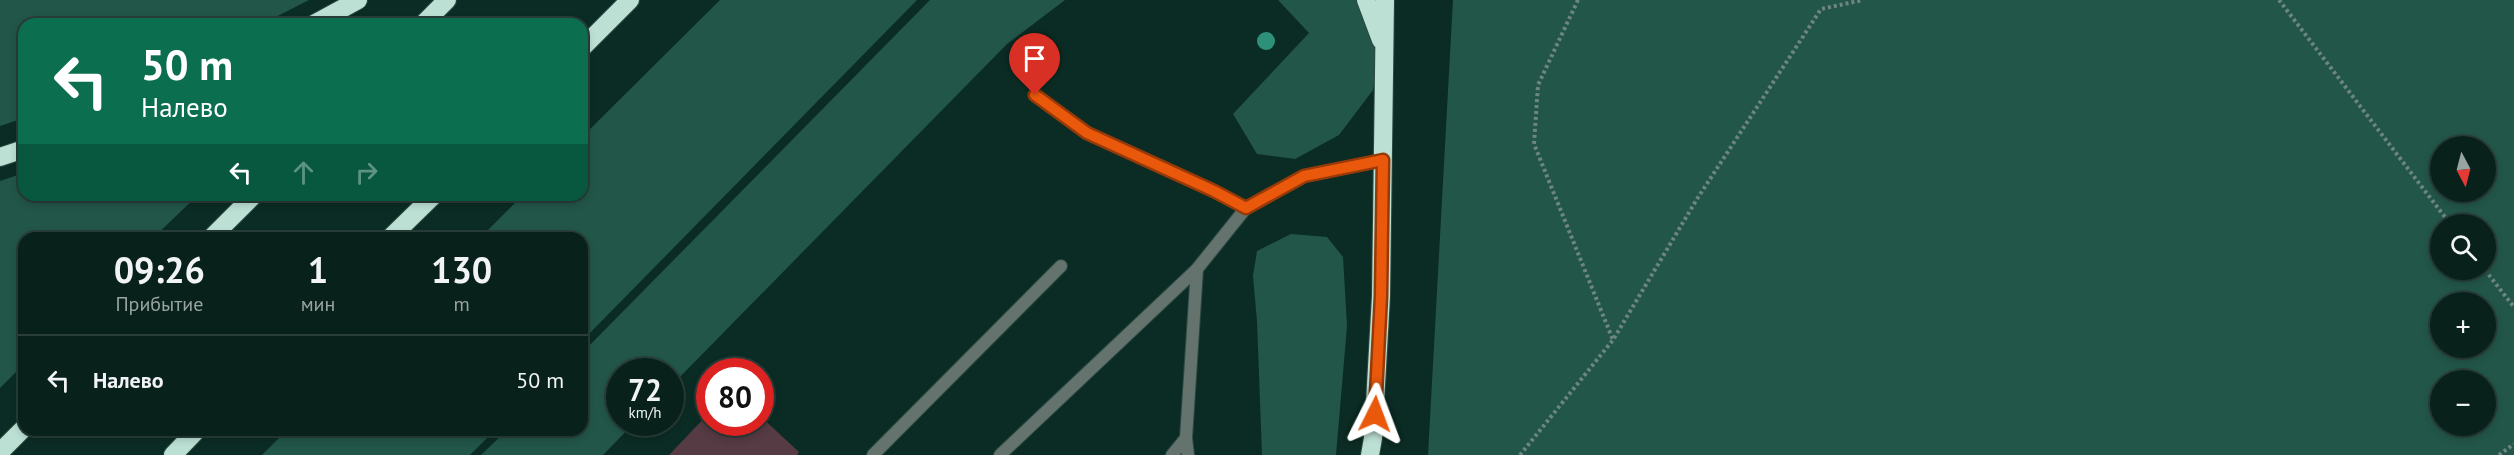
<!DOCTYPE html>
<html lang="ru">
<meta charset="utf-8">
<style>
body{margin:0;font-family:"PT Sans",sans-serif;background:#162e28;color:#f1f3f6;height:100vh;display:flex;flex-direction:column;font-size:22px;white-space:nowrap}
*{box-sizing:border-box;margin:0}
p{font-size:20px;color:#98a3a3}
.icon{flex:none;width:33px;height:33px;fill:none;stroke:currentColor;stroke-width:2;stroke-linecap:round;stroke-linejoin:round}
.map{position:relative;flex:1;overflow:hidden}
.side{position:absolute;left:18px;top:232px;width:570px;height:204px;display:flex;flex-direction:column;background:#08211b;border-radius:18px;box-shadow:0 3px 9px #0003,0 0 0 2px #293e3a}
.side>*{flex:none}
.hud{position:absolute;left:18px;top:18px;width:570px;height:183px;border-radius:18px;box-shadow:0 3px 9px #0003,0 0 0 2px #293e3a;background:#0b6e4f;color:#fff;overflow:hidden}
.needle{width:39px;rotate:173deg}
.fabs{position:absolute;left:2430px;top:136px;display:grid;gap:12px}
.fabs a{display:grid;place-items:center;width:66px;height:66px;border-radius:50%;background:#08211b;box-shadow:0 3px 9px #0003,0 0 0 2px #293e3a;font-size:30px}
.speed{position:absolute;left:606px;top:358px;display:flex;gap:12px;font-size:30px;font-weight:700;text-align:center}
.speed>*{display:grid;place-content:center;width:78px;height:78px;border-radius:50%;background:#08211b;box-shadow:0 3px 9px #0003,0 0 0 2px #293e3a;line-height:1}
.speed small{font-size:15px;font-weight:400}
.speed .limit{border:9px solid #d22;background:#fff;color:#111}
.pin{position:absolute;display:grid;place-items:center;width:51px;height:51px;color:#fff;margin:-62px -26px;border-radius:50% 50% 50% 0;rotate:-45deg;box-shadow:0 0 6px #0007}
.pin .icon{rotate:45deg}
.me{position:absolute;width:66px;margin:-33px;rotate:3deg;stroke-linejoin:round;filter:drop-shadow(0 0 4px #0008)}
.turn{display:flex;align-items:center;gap:21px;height:126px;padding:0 24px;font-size:27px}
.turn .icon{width:78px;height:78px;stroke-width:2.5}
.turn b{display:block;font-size:42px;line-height:51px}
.lanes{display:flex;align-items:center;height:57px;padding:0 24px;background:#0003;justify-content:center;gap:30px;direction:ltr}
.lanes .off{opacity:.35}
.eta{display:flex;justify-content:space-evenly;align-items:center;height:102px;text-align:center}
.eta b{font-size:36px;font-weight:800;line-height:42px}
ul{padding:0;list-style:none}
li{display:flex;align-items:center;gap:18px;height:90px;padding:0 24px;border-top:2px solid #293e3a}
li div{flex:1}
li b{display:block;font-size:22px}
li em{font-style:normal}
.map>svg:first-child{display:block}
.green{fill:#225648;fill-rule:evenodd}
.building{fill:#563a44}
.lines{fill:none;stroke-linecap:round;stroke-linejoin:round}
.lane-casing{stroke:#2b4a42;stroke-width:14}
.highway-casing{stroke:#2b4a42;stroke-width:20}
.path{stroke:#6d867f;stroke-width:4;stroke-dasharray:3 3;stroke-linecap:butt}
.lane{stroke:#64736e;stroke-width:12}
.highway{stroke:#bce0d4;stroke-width:18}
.tree{fill:#2e9078}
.route-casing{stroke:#983908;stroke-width:15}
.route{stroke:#ea580c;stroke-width:10}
</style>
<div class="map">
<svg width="2514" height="455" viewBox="0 0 2514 455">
<rect width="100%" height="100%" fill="#0b2c24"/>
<g class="green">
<polygon points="0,0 309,0 262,24 24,24 24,118 0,126"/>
<polygon points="720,0 917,0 582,341 582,238 480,238 523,195 582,195 582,137"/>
<polygon points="930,0 1065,0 1007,44 671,386 670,372 620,372 620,423 634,423 603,455 481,455 506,431 582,430 582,353"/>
<polygon points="1278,0 1376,0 1380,46 1373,90 1339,135 1295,159 1257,154 1233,114 1309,33"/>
<path d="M1453,0H2514V455H1428ZM2440,147H2486V192H2440ZM2440,225H2486V270H2440ZM2440,303H2486V348H2440ZM2440,381H2486V426H2440Z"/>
<polygon points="24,173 24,195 198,195 153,238 24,238 24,364 0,388 0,181"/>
<polygon points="1291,234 1327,237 1343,257 1347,326 1336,455 1262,455 1257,321 1253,276 1257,251"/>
<polygon points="286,431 286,430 494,431 470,455 262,455"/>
</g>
<polygon class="building" points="710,412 710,423 760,423 760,416 799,452 797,455 669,455"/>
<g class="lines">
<defs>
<g id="lane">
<polyline points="1035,95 1087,133 1214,191 1246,208"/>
<polyline points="873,455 1061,266"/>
<polyline points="1000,455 1197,269 1246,208 1304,176 1383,160"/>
<polyline points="1172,455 1186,438"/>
<polyline points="1188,455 1186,438 1197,269"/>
</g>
<g id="highway">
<polyline points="1366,0 1381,40"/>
<polyline points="314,24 358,0"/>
<polyline points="423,24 447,0"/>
<polyline points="582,48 630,0"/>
<polyline points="0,157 24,149"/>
<polyline points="211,238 254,195"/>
<polyline points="390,238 434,195"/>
<polyline points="0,452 24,428"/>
<polyline points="173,455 197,430"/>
<polyline points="1370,455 1373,438 1381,296 1385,0"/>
</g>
</defs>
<use href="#lane" class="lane-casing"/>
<use href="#highway" class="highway-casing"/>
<g class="path">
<polyline points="1578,0 1538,85 1534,144 1613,340"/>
<polyline points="2279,0 2451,225"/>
<polyline points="2485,270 2514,307"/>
<polyline points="1520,455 1613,340 1697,199 1821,9 1863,0"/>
<polyline points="2499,455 2514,444"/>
</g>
<use href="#lane" class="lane"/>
<use href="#highway" class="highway"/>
</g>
<circle class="tree" cx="1266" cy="41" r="9"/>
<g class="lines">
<defs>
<polyline id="route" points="1035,95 1087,133 1214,191 1246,208 1304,176 1383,160 1381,296 1375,414"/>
</defs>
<use href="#route" class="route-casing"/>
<use href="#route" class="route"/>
</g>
</svg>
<div class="fabs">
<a><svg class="needle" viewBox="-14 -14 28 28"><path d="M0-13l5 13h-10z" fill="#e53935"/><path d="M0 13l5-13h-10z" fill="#98a3a3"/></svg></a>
<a><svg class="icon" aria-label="search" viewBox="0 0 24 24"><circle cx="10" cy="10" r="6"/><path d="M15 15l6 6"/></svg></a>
<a>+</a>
<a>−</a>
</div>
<div class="speed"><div>72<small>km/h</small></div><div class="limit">80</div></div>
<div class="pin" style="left:1035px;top:95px;background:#d93025"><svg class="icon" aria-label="arrive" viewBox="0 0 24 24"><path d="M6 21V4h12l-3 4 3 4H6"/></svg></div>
<svg class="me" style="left:1375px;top:414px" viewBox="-20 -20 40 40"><path d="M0-17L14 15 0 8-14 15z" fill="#ea580c" stroke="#fff" stroke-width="4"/></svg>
<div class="hud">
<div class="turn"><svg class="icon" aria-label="left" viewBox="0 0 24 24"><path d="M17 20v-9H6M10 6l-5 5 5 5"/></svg><div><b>50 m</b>Налево</div></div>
<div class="lanes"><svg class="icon" aria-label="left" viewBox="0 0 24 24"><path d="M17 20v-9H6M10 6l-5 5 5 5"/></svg><svg class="icon off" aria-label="ahead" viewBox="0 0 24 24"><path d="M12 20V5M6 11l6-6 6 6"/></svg><svg class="icon off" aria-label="right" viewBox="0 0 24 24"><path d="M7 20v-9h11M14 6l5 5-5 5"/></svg></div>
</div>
<section class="side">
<div class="eta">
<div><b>09:26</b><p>Прибытие</p></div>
<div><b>1</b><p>мин</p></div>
<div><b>130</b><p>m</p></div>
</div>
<ul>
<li><svg class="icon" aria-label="left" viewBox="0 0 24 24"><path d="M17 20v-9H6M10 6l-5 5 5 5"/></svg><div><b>Налево</b></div><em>50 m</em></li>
</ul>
</section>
</div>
